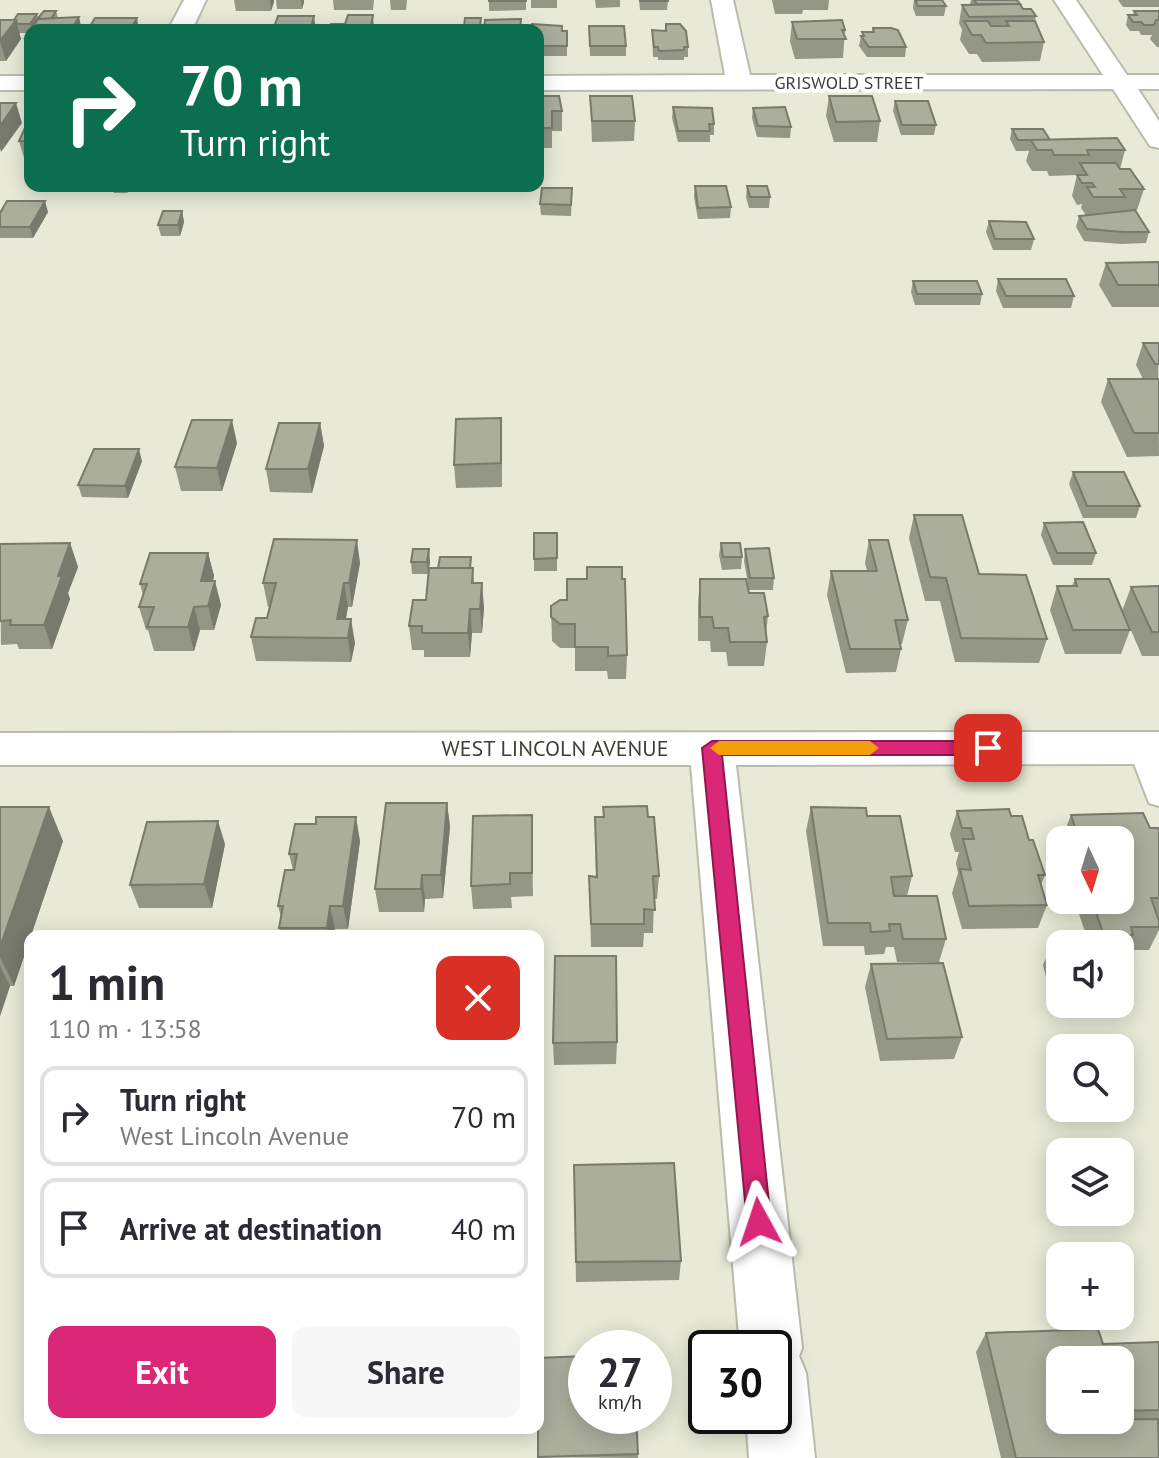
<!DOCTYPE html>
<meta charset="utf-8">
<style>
body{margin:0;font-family:"PT Sans",sans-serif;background:#f7f7f7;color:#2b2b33;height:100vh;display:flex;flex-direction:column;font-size:30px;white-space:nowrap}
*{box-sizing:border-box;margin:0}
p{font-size:26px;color:#7c7c81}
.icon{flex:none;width:44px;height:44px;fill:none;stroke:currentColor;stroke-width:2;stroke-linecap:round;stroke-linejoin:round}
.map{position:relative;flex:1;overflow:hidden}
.drawer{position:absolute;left:24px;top:930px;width:520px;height:504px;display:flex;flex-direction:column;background:#fff;border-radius:16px;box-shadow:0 4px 20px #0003}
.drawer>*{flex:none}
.top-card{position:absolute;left:24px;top:24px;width:520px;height:168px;border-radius:16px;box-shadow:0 4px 20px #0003;background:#0b6e4f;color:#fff;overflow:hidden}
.needle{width:52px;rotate:176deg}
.buttons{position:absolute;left:1046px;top:826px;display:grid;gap:16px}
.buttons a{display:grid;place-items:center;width:88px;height:88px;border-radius:16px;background:#fff;box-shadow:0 4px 20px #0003;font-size:40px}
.speed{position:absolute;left:568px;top:1330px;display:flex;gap:16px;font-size:40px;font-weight:700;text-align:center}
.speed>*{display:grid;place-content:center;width:104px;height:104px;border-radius:50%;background:#fff;box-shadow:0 4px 20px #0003;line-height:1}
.speed small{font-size:20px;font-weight:400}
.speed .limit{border:4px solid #111;border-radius:12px;background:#fff;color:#111}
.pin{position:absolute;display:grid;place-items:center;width:68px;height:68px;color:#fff;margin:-34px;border-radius:16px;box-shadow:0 4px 12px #0006}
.me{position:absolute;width:88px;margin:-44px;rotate:355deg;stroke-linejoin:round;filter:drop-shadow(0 0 6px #0008)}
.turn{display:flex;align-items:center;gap:28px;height:168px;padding:0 24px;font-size:36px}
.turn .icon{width:104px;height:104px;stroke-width:2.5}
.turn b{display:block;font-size:56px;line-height:68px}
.round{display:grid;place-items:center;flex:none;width:84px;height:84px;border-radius:16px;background:#f7f7f7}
.head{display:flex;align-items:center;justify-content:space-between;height:136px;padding:0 24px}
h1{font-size:48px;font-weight:700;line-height:60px}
.action{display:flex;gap:16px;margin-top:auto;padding:16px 24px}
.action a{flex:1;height:92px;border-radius:16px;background:#db2777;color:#fff;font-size:32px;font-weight:700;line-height:92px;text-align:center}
.action a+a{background:#f7f7f7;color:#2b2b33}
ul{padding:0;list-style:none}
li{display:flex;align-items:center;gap:24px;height:100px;margin:0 16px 12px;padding:0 8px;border:4px solid #e1e1e2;border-radius:16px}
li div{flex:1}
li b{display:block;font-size:30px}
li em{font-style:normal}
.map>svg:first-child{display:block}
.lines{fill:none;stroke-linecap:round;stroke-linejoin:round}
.lane-casing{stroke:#b9bcaa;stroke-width:4}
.street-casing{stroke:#b9bcaa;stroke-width:4}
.lane{fill:#fff;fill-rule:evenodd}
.street{fill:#fff;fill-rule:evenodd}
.wall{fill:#949686;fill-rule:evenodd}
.shaded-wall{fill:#787a6d}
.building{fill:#acae9c;stroke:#787a6d;stroke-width:2}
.route{fill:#db2777;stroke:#8e194d;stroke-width:2}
.slow{fill:#f59e0b}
.labels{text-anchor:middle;stroke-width:8;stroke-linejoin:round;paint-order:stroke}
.far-street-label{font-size:18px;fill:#3d3e36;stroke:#fff}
.street-label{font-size:22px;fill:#3d3e36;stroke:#fff}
</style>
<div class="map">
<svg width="1159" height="1458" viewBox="0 0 1159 1458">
<rect width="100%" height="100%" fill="#e8ead7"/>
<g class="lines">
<defs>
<polygon id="lane" points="1142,738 1152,741 1159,756 1159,806 1149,803 1128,748 1132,741"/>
<g id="street">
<polygon points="184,0 206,0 192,30 168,30"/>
<polygon points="711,0 733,0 750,75 1103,75 1054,0 1076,0 1127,75 1159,75 1159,89 1138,89 1159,121 1159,148 1150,146 1113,89 538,90 538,76 725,75"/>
<rect x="0" y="76" width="30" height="14"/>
<polygon points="1159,732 1159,764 736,765 802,1348 799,1356 806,1373 815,1458 749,1458 746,1416 774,1416 774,1348 740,1348 691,765 0,765 0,733"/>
</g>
</defs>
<use href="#lane" class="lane-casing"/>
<use href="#street" class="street-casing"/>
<use href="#lane" class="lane"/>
<use href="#street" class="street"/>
</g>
<g class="wall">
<polygon points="234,0 274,0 274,2 271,11 236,11"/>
<polygon points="276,0 304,0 304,2 302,9 277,9"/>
<polygon points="333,0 374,0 373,10 334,10"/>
<polygon points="390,0 407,0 406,10 391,10"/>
<polygon points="489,0 526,0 526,10 489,11"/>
<rect x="531" y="0" width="26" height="8"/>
<polygon points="595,0 620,0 620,7 596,8"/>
<polygon points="639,0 668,0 667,10 640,10"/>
<polygon points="772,0 829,0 828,10 803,10 802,14 775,14"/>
<polygon points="914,0 942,0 946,6 944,16 916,16 913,8"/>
<polygon points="971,0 1017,0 1023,9 1036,16 1035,21 1044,42 1040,61 982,62 977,54 969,54 960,40 962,30 959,23 962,5 970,5"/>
<polygon points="1118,0 1159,0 1159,7 1123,7"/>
<polygon points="56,11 58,18 30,30 30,57 25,38 28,33 19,33 21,39 6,61 0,61 0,20 14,20 37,14 38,18"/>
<polygon points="1134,11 1159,11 1159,47 1157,47 1150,39 1152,35 1141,35 1139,31 1130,31 1126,25 1128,15 1133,15"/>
<polygon points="481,18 481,30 440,30 464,27"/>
<polygon points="792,22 845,30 843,58 795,59 790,41"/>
<polygon points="666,24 688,47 688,57 684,57 684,60 658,60 658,57 653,57 652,30 666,31"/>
<polygon points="589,26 626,46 626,56 590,56"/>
<polygon points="873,28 906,47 905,57 867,57 859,46 861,36 862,36 862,32 872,32"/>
<polygon points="538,30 567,31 567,56 540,56 540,42 538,42"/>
<polygon points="538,96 562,111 562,131 552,131 552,148 538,148"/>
<polygon points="590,96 635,121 634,141 592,142"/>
<polygon points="829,96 880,121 877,142 834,142 826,116"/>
<polygon points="895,101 936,125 934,135 901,135 893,111"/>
<polygon points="673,107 714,124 714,135 710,135 710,142 678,142 672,118"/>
<polygon points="753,108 791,127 790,138 757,137 752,118"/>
<polygon points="30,119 30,161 25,161 19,141"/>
<polygon points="1012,129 1050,140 1125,150 1120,169 1144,189 1137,210 1135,210 1149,232 1146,243 1121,244 1084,241 1076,227 1079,216 1086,215 1081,208 1082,204 1077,205 1072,196 1077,175 1049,176 1047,171 1032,171 1026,161 1029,151 1016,151 1010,139"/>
<polygon points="111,186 131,186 127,193 114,193"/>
<polygon points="695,186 731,207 730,218 698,219 694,197"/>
<polygon points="747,186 770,197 769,208 749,208 746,197"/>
<polygon points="572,188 571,216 541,215 540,204"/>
<polygon points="182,211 184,222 180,236 161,236 158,225"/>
<polygon points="48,212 33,238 0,238 0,213"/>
<polygon points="989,221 1034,239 1031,250 993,250 986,232"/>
<polygon points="1159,262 1159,307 1112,307 1099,285 1106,263"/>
<polygon points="998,279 1074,296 1071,308 1003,308 996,291"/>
<polygon points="913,281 982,294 980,305 915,305 911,292"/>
<polygon points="1158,341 1159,456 1127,457 1101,402 1108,379 1143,379 1136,365 1143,343 1157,343"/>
<polygon points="320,423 324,446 312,493 270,492 266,469"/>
<polygon points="502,441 502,487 456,488 454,465"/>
<polygon points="237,443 222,491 181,491 175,467"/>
<polygon points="142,461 128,498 82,497 78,485"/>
<polygon points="1073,472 1140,506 1136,518 1083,518 1069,484"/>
<polygon points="914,515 1047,639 1039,663 955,662 940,601 925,601 909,538"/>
<polygon points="1044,523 1096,553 1092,565 1053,565 1041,535"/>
<rect x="534" y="533" width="23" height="38"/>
<polygon points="869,540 908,620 902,644 900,644 901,649 896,672 846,673 827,595 831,571 867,571 865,563"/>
<polygon points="70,543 78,567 68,593 70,599 52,649 19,649 17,644 1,645 0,544"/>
<polygon points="721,543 742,557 741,569 722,570 719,555"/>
<polygon points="745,549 774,578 773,590 749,590 744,561"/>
<polygon points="208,553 214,576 213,581 221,605 214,630 200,630 194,651 154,651 148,630 146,630 139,607 143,595 140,584"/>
<polygon points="411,562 430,562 429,568 473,568 474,583 484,607 482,633 472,633 470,657 424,657 424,650 412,650 409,626 426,600 428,574 412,574"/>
<polygon points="360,563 352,607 348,607 346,619 355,643 351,662 256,661 251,637 267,618 270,607 268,607 263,583"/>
<polygon points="700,579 749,593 768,616 766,634 767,642 764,666 728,666 726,652 711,652 710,641 698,641 698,603"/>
<polygon points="1075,579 1122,611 1131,587 1159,586 1159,656 1142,656 1124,614 1130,630 1121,654 1065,654 1050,610 1057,586 1072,586"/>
<polygon points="551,606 627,655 626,679 608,679 607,671 575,671 575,648 560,648 552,641"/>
<polygon points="447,803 450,827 443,898 425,899 424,912 379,912 375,889"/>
<polygon points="0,807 63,841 14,986 10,986 0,1016"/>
<polygon points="603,807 648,817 659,876 657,899 654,899 653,933 644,933 643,947 591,947 589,876 596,876 595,817 603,817"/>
<polygon points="811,807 867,816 912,876 907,896 946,939 939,962 897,962 894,947 886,947 884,954 865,955 864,946 823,946 806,831"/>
<polygon points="957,811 1011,816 1029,840 1045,875 1041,885 1047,905 1038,928 962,929 952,893 958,873 956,863 959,852 955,852 950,834"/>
<polygon points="1071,815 1150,828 1159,828 1159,930 1149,950 1126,950 1122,958 1120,958 1120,944 1089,944 1079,914 1084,903 1083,900 1120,900 1120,840 1062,840 1062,838"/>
<polygon points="316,824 360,841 348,929 335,929 334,936 281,936 279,928 281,917 278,906 293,870 289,854"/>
<polygon points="532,839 533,896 511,897 512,908 473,909 471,886"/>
<polygon points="225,844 212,908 139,908 130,885"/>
<polygon points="1048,954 1060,954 1060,1004 1099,1004 1095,1012 1055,1012 1043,965"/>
<polygon points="871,964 962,1037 954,1059 880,1061 865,987"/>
<polygon points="617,1042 616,1064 554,1065 553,1043"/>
<polygon points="574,1165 681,1261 679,1280 576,1282"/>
<path d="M986,1333L1103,1344L1159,1342V1458H1001L976,1352ZM1120,1360V1420H1060Z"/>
<polygon points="638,1454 638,1458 538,1457"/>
</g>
<g class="shaded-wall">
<polygon points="270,0 274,0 274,2 271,11"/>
<polygon points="301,0 304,0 304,2 302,9"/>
<polygon points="373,15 374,30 370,30"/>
<polygon points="314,16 316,30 310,30"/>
<polygon points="79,17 82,30 71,30"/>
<polygon points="137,18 139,30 130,30"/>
<polygon points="16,20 21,39 6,61 0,41"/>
<polygon points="16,103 22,123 1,152 0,148 0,126"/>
<polygon points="125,186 131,186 127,193"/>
<polygon points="45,201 48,212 33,238 30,227"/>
<polygon points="182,211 184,222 180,236 178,225"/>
<polygon points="232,420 237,443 222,491 217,468"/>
<polygon points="320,423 324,446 312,493 308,469"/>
<polygon points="139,449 142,461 128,498 125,486"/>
<polygon points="357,540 360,563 352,607 349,583"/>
<polygon points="70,543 78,567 68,593 70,599 52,649 44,625 58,576"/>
<polygon points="429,549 430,562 428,574 427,562"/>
<polygon points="208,553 214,576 206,605 201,581"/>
<polygon points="215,581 221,605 214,630 208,606"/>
<polygon points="344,583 348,607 342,638 337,619"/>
<polygon points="482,583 484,607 482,633 480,609"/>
<polygon points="194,607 200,630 194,651 188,627"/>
<polygon points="470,609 472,633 470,657 468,633"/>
<polygon points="351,619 355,643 351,662 348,638"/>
<polygon points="447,803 450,827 443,898 441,875"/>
<polygon points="49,807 63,841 14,986 0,957 0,947"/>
<polygon points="356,817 360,841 348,929 343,906"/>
<polygon points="218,821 225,844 212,908 204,884"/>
<polygon points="422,875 425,899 424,912 421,889"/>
<polygon points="330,906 335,929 334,936 328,936 327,928"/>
<polygon points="0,966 10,986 0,1016"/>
</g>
<g class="building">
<rect x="489" y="0" width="37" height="1"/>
<rect x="640" y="0" width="28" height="1"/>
<polygon points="915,0 942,0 946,6 918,6"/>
<polygon points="974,0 1017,0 1020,4 977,4"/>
<polygon points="1020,4 1023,9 1031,9 1036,16 969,17 962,5"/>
<polygon points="44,11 56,11 51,19 38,19 34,25 32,25"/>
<polygon points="1134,11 1159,11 1159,20 1156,20 1154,25 1144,25 1141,22 1133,22 1128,15 1137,15"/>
<polygon points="18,14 37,14 30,24 17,24 16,20 14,20"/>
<polygon points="348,15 373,15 370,30 329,30 331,24 345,24"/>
<polygon points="278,16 314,16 310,30 273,30"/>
<polygon points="79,17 71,30 31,30 38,19"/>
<polygon points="95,18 137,18 130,30 88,30"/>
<polygon points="465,18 481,18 480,26 464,26"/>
<polygon points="521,19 520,30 484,30 485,20"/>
<polygon points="0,20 16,20 0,41"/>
<polygon points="842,20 845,30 842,30 846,39 797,39 792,22"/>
<polygon points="964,21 988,21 991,26 1009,26 1006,21 1035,21 1044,42 986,43 981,35 972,35"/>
<polygon points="532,24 562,26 562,31 567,31 567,46 540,46 541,32 538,32 538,30 532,30"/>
<polygon points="666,24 680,24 686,31 688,47 684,47 684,50 659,51 658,47 654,47 652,30 666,31"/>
<polygon points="589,26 624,26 626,46 590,46"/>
<polygon points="440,27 467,27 466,30 440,30"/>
<polygon points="873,28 891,28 898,30 906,47 869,47 861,36 864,36 862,32 874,32"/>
<polygon points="30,31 30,38 25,38"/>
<polygon points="538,96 559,96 562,111 552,111 552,128 538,128"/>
<polygon points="590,96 632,96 635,121 592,121"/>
<polygon points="829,96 872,96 880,121 836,122"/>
<polygon points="895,101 928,101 936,125 902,125"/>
<polygon points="0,103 16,103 0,126"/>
<polygon points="673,107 712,108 714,124 709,124 710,131 678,131"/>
<polygon points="785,107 791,127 758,126 753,108"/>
<polygon points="29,119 30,119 30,141 19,141"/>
<polygon points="1012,129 1043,129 1050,140 1018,140"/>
<polygon points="1117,138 1125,150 1087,150 1089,155 1054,155 1052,150 1037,150 1031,140"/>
<polygon points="1080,163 1116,163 1120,169 1130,169 1144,189 1120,189 1125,197 1093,197 1087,187 1095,187 1092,183 1082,183 1077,175 1087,175"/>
<polygon points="695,186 726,186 731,207 698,208"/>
<polygon points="747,186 767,186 770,197 750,197"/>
<polygon points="542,188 572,188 571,205 540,204"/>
<polygon points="7,201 45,201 30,227 0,227 0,213"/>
<polygon points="1135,210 1149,232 1124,232 1087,229 1079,216"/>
<polygon points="163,211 182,211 178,225 158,225"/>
<polygon points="989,221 1026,222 1034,239 995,239"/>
<polygon points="1159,262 1159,285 1118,285 1106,263"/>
<polygon points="998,279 1066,279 1074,296 1006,296"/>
<polygon points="913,281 977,281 982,294 917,294"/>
<polygon points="1143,343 1159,343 1159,364 1155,364"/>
<polygon points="1108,379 1159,379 1159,433 1134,433"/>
<polygon points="501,418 501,463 454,465 456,419"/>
<polygon points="192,420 232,420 217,468 175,467"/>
<polygon points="279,423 320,423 308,469 266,469"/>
<polygon points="94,449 139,449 125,486 78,485"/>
<polygon points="1073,472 1124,472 1140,506 1087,506"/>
<polygon points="914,515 962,515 979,574 1026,575 1047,639 961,638 946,578 930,577"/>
<polygon points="1083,522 1096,553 1057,553 1044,523"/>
<polygon points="534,533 557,533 557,558 534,559"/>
<polygon points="274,539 357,540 349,583 344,583 337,619 351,619 348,638 251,637 256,618 267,618 276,583 263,583"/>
<polygon points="869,540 888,540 908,620 895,620 901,649 850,649 831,571 877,571"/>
<polygon points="70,543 58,576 62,576 44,625 10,625 11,620 0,621 0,544"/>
<polygon points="721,543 740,543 742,557 723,557"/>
<polygon points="769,548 774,578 750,578 745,549"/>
<polygon points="413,549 429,549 427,562 411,562"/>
<polygon points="150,553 208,553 201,581 215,581 208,606 194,607 188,627 147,627 154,607 139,607 147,584 140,584"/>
<polygon points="440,557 471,557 470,568 438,568"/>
<polygon points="587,567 622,567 622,579 625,579 627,655 608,656 608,647 575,647 575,624 560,624 551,617 551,606 560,600 567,600 567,579 587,579"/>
<polygon points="429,568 473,568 472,583 482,583 480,609 470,609 468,633 422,633 422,626 409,626 413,600 426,600"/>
<polygon points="700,579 746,579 749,593 764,593 768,616 764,617 767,642 730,642 728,628 714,628 712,617 700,617"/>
<polygon points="1075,579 1109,579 1130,630 1073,630 1057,586 1077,586"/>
<polygon points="1159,586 1159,632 1152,632 1131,587"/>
<polygon points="386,803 447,803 441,875 422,875 421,889 375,889"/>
<polygon points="647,806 648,817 654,817 659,876 653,876 655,910 644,909 644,924 591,924 589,876 597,877 595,817 604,817 603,807"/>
<polygon points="0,807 49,807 0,947"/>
<polygon points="811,807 866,808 867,816 900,816 912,876 891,877 894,896 937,896 946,939 903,939 900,924 889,924 890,931 871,932 870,923 828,923"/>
<polygon points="1009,809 1011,816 1022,816 1029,840 1033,840 1045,875 1038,875 1047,905 969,906 960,869 971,870 963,839 974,839 971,828 962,828 957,811"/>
<polygon points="1143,813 1150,828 1159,828 1159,898 1151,898 1159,921 1159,927 1131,927 1133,935 1104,936 1092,900 1120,900 1120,840 1079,840 1071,815"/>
<polygon points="532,815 532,873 510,873 510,884 471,886 473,816"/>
<polygon points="316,817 356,817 343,906 330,906 327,928 279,928 283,906 278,906 285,870 294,870 297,854 289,854 295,824 316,824"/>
<polygon points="218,821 204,884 130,885 147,822"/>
<polygon points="1048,954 1060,954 1060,999"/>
<polygon points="555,956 616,956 617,1042 553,1043"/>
<polygon points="943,963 962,1037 887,1039 871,964"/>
<polygon points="674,1163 681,1261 576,1262 574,1165"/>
<polygon points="1098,1329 1103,1344 1159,1342 1159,1410 1122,1411 1120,1404 1120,1360 1060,1360 1060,1420 1158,1419 1159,1458 1016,1458 986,1333"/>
<polygon points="586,1356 586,1416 636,1416 638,1454 538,1457 538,1358"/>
</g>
<polygon class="route" points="712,741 988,741 997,748 988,755 722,755 771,1222 767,1230 759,1233 750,1230 747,1222 702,748"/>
<polygon class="slow" points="719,741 870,741 879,748 870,755 719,755 710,748"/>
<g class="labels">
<g class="far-street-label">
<text x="849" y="89">GRISWOLD STREET</text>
</g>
<g class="street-label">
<text x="555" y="756">WEST LINCOLN AVENUE</text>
</g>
</g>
</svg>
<div class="buttons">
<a><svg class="needle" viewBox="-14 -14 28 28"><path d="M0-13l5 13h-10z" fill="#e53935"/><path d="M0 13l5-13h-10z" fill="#7c7c81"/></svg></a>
<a><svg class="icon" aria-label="sound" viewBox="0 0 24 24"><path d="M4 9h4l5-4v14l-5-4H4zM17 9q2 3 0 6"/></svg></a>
<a><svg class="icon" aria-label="search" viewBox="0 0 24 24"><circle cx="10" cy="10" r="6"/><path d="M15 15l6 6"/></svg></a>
<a><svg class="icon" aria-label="layers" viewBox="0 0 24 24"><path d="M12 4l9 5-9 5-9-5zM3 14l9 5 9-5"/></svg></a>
<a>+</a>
<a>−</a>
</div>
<div class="speed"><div>27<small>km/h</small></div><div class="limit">30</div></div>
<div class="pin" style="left:988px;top:748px;background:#d93025"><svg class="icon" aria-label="arrive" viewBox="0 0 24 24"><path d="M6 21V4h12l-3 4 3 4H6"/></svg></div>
<svg class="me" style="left:759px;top:1222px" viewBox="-20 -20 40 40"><path d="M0-17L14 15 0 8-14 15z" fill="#db2777" stroke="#fff" stroke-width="4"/></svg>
<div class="top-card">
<div class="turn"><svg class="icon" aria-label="right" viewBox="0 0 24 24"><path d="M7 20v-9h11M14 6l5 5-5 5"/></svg><div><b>70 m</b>Turn right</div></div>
</div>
<section class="drawer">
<div class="head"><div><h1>1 min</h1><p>110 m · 13:58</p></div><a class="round" style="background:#d93025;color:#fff"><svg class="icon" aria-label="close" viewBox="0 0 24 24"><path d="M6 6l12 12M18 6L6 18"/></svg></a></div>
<ul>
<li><svg class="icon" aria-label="right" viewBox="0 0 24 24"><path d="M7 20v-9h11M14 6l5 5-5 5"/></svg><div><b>Turn right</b><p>West Lincoln Avenue</p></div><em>70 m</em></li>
<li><svg class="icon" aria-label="arrive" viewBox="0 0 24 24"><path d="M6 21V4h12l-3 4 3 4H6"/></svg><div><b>Arrive at destination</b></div><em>40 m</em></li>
</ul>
<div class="action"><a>Exit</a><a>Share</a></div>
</section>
</div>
